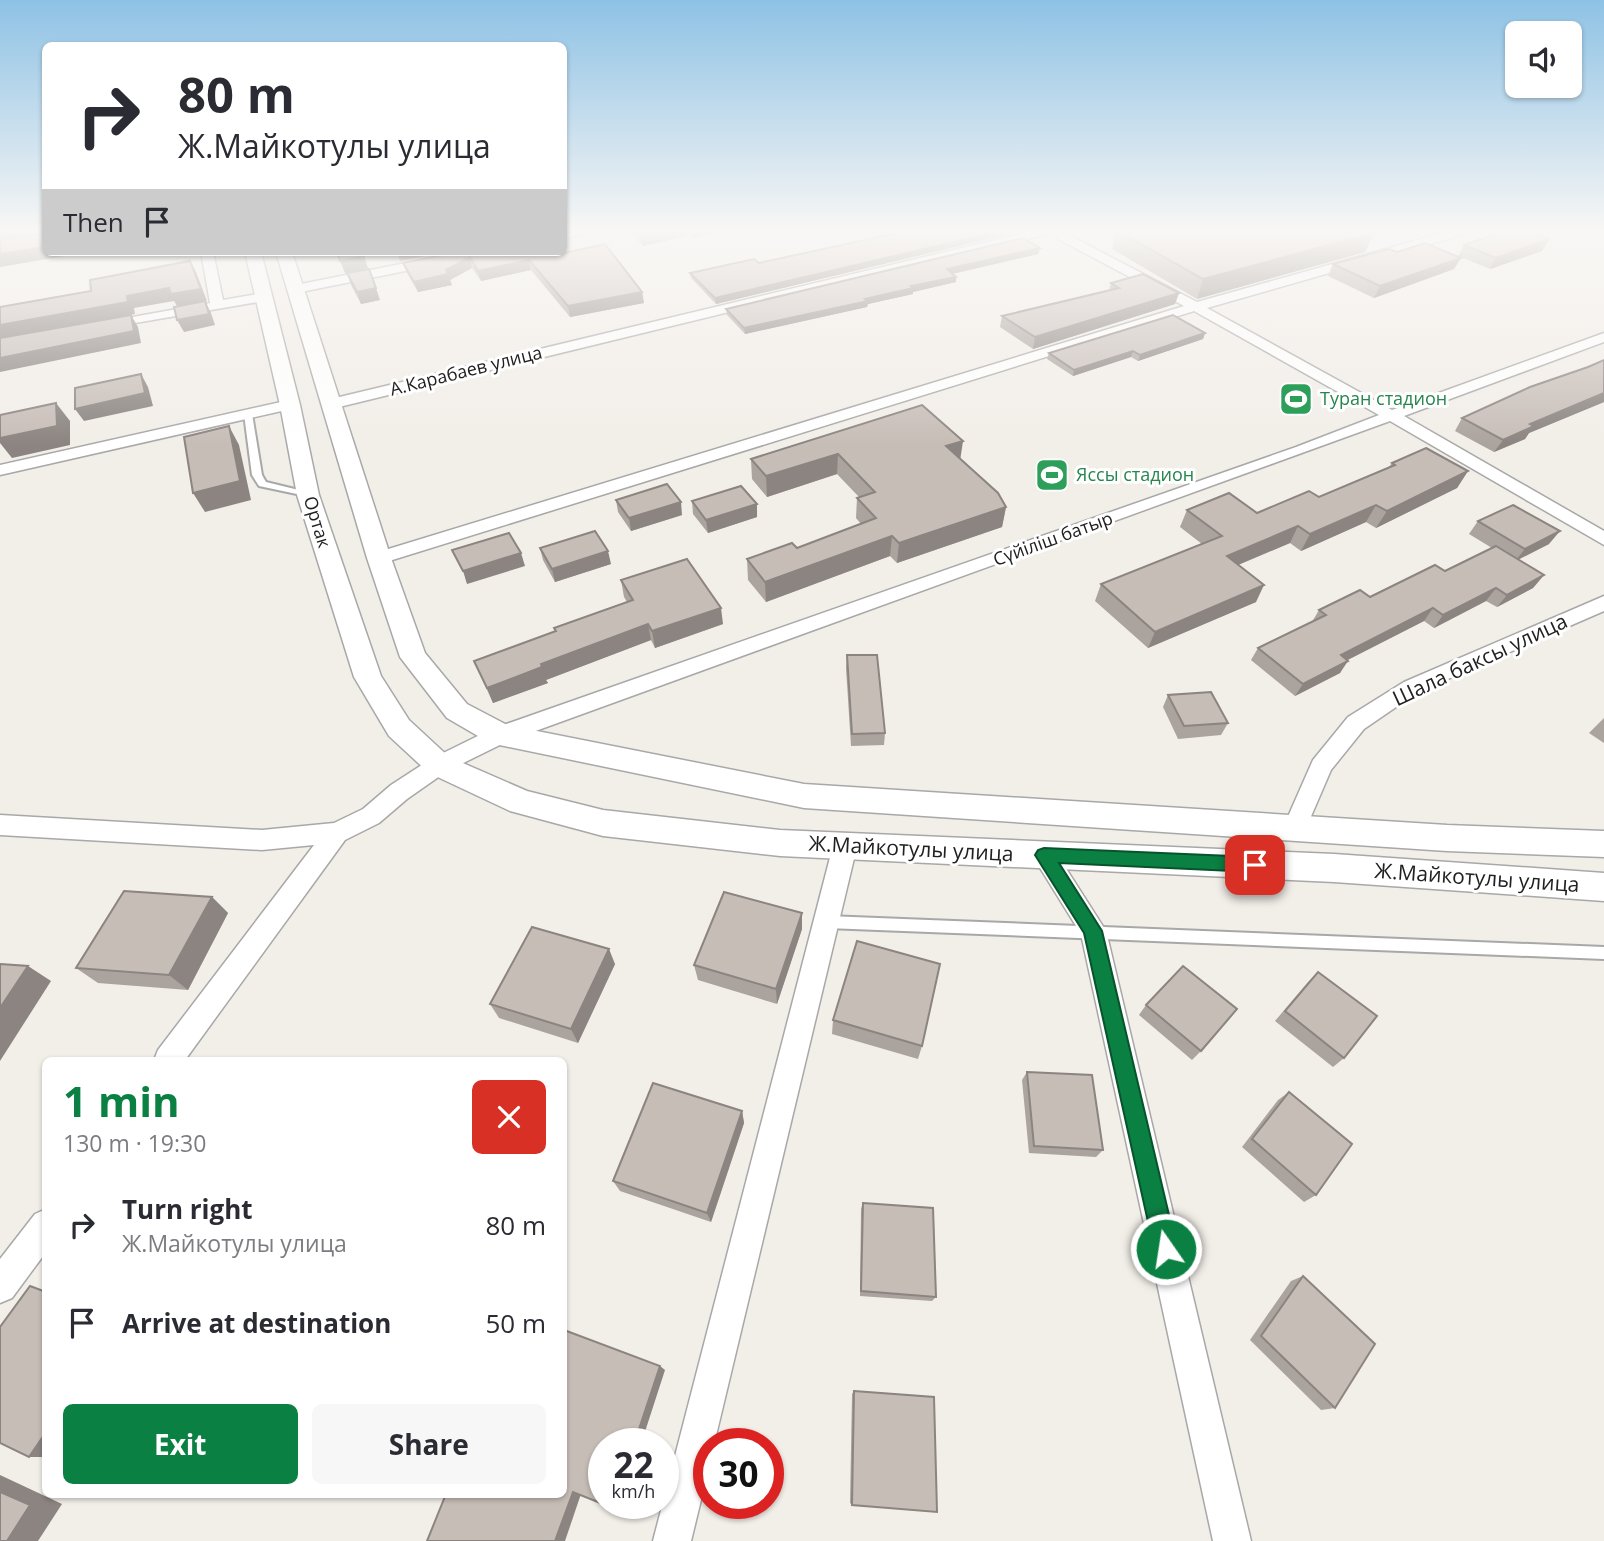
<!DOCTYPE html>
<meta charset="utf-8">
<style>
body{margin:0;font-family:"Open Sans",sans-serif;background:#f7f7f7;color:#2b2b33;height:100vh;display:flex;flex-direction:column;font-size:26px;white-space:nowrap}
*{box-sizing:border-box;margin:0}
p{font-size:23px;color:#7c7c81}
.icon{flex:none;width:38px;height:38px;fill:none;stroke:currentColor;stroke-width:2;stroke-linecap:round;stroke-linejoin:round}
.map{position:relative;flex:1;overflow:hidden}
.panel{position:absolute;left:42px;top:1057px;width:525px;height:441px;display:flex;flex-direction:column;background:#fff;border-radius:10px;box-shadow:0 2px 5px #0004}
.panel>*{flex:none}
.hud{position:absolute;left:42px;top:42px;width:525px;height:214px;border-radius:10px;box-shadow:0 2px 5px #0004;background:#fff;color:#2b2b33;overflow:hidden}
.controls{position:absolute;left:1505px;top:21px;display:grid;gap:14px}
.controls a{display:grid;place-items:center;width:77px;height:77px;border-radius:10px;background:#fff;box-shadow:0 2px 5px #0004;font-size:35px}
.speed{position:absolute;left:588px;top:1428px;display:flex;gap:14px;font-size:35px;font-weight:700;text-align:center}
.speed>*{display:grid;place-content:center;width:91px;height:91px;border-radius:50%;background:#fff;box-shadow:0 2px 5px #0004;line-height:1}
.speed small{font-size:18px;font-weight:400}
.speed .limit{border:10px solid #d22;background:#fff;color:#111}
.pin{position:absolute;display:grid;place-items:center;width:60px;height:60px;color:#fff;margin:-30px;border-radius:14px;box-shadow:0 4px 10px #0006}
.me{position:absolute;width:77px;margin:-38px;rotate:347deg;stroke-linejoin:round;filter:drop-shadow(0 0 5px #0008)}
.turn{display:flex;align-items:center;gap:24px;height:147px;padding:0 21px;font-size:32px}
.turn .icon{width:91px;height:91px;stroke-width:2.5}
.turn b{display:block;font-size:49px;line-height:60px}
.then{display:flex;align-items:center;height:66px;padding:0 21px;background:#0003;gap:14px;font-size:26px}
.round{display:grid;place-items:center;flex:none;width:74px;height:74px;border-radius:10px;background:#f7f7f7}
.summary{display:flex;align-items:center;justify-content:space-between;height:119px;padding:0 21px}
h1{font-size:42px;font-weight:700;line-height:52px;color:#0b8043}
.action{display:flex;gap:14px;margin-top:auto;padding:14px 21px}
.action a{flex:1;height:80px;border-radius:10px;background:#0b8043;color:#fff;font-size:28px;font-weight:700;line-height:80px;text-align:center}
.action a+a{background:#f7f7f7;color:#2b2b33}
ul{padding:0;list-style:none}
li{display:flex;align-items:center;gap:21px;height:98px;padding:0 21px}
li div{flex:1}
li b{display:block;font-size:26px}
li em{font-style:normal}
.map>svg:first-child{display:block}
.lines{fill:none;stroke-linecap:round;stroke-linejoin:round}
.service-casing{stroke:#a8a8a8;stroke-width:4}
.minor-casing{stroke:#a8a8a8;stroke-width:3}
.tertiary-casing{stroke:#a8a8a8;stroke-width:3}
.service{fill:#fff;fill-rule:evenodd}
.minor{fill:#fff;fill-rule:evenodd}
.tertiary{fill:#fff;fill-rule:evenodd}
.wall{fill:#aba39d}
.shaded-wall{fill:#8b8480}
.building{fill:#c7bdb7;stroke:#8b8480;stroke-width:2}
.route{fill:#0b8043;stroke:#07532c;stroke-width:2}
.labels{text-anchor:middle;stroke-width:6;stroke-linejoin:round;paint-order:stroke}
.far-street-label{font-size:18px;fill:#212121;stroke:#fff}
.far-leisure-label{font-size:18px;fill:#27864d;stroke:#fff;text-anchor:start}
.street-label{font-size:21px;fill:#212121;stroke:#fff}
</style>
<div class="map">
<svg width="1604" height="1541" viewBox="0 0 1604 1541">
<rect width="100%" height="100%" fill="#f2eee8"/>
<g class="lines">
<defs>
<g id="service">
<polygon points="248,411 252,414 262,475 266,482 311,493 311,497 259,486 252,475 244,414"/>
<polygon points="827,916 1604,947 1604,959 827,928 822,926 820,922 822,918"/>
</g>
<g id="minor">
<polygon points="574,230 598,230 564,239 564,231"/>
<polygon points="1037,230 1059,230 1197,302 1453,230 1471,230 1469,233 1207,308 1392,410 1604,333 1604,342 1404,416 1604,531 1604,545 1390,421 508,741 447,771 407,799 379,823 345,840 185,1060 154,1060 158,1050 314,845 262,850 0,835 0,815 262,830 334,823 363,809 391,785 431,759 492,729 1296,447 1379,415 1194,311 386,562 379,564 370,558 372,554 1184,306 1049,234 331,409 323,404 331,399"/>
<polygon points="201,252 213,252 223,300 264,293 271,297 264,301 100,329 100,323 105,322 210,303"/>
<polygon points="461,252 486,252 480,256 296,293 289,289 296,285"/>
<polygon points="290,400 298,405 295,408 0,475 0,465"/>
<polygon points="1604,596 1604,611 1418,692 1364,729 1331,770 1303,835 1295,838 1287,835 1283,828 1313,760 1348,717 1404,682"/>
<polygon points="845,836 854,839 857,846 714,1444 709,1444 709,1467 691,1541 653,1541 833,846 836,839"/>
<polygon points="1044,845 1053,848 1106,931 1251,1541 1213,1541 1081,934 1032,855 1035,848"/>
<polygon points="46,1209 46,1252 12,1298 0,1303 0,1259 35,1214"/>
</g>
<g id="tertiary">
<polygon points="245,252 261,252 300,405 319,495 381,676 409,720 449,757 527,791 603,810 780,830 1334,854 1604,873 1604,901 1334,882 780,856 603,836 510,811 429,773 389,736 354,677 297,495 280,405"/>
<polygon points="276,252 292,252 391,558 425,653 467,704 507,725 804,784 1447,825 1604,831 1604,857 1447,851 804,808 490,743 447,718 400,657 367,558"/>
</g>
</defs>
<use href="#service" class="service-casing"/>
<use href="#minor" class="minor-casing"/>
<use href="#tertiary" class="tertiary-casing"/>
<use href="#service" class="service"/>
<use href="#minor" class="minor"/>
<use href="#tertiary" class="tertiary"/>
</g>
<g class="wall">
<polygon points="628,230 732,230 693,238 690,235 643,246"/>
<polygon points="911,230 1010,230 1009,234 716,304 691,278 690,273 759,263"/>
<polygon points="1116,230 1374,233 1365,252 1197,299 1112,249"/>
<polygon points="1549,239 1542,251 1490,269 1458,256 1464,245"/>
<polygon points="1040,248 1038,254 953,274 956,277 956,282 913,292 913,294 868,304 867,307 745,334 727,315 726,309"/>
<polygon points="458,252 555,255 642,292 644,303 570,317 531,270 481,281 472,268 450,280 452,285 418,292 407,273 403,263"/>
<polygon points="1397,252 1461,258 1454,269 1374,298 1328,276 1333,264"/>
<polygon points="347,273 380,300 361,304 351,285"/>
<polygon points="1111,283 1179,293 1175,304 1033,349 1000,327 1002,316 1109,290"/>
<polygon points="1205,333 1203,339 1138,361 1131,357 1073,376 1047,359 1049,353"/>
<polygon points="1604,360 1604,402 1529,433 1525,439 1494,452 1455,431 1462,418"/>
<polygon points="922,405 960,459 1006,507 1002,527 897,563 890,556 766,602 748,580 747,559 797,548 861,524 856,518 857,498 859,497 837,474 767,497 752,479 751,459"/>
<polygon points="1392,463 1468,471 1457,488 1376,528 1366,522 1301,551 1290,543 1238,565 1256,602 1148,648 1095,601 1101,584 1202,544 1180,527 1187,510 1257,513 1319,497 1389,467"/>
<polygon points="616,500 682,515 631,531 618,512"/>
<polygon points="692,501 757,504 757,517 708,533 693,514"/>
<polygon points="1478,521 1549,544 1518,560 1544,575 1533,588 1497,607 1486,601 1434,628 1424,621 1347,660 1340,673 1295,696 1251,660 1258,648 1312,622 1319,610 1370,597 1445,571 1492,548 1469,534"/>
<polygon points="540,548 611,564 555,582 543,560"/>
<polygon points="621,580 723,624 655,648 651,640 546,680 548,683 493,703 474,661 555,632 554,628 627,602 624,597"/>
<polygon points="847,655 885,733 884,745 851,746 846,668"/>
<polygon points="1168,695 1228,723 1221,735 1178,739 1163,707"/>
<polygon points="1604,718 1604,743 1589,733"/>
<polygon points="212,897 228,913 188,990 98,983 76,968"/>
<polygon points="802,913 802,929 777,1004 698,980 694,965"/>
<polygon points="615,964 578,1043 499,1018 490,1004"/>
<polygon points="1318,972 1344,1058 1333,1067 1275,1021 1308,982"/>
<polygon points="1146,1005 1201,1051 1192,1060 1139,1015"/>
<polygon points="833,1020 922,1046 918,1059 832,1034"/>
<polygon points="1027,1072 1103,1150 1096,1157 1029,1153 1022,1080"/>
<polygon points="1289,1092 1316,1195 1304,1202 1242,1147 1278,1100"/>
<polygon points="742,1111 744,1123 711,1222 620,1191 613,1181"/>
<polygon points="863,1203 936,1297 932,1301 860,1296 861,1209"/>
<polygon points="1303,1276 1335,1408 1321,1410 1250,1340 1291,1281"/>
<polygon points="854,1391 852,1505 850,1503 852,1394"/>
</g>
<g class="shaded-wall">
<polygon points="0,230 46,230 46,233 0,239"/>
<polygon points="666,230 689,230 690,235 643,246 642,235"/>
<polygon points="692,230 732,230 693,238"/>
<polygon points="1005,230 1010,230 1009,234 716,304 715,298"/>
<polygon points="1374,233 1365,252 1197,299 1203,279"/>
<polygon points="1549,239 1542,251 1490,269 1496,258"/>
<polygon points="46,247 46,252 88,252 0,267 0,254"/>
<polygon points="1040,248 1038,254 946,275 947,269"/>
<polygon points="397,252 448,252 400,261"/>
<polygon points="364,256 368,268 345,273 340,261"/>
<polygon points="470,257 472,268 450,280 452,285 418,292 414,282 446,270"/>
<polygon points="1461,258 1454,269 1374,298 1380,286"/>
<polygon points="529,260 531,270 481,281 478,271"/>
<polygon points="190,261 196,272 207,301 177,306 174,301 134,308 135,314 0,338 0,325 127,296"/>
<polygon points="956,277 956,282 913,292 913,294 868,304 867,307 745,334 744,328 865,299 911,286"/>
<polygon points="376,288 380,300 361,304 357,292"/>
<polygon points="642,292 644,303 570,317 568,306"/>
<polygon points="1179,293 1175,304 1033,349 1035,337"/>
<polygon points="205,301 211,313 215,325 184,332 177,320"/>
<polygon points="131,315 138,327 141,343 0,372 0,358"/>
<polygon points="1205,333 1203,339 1138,361 1140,355"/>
<polygon points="1133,351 1131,357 1073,376 1074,370"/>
<polygon points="141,374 148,387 153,406 84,421 75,409"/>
<polygon points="1604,393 1604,402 1529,433 1525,439 1494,452 1503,440 1530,424"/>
<polygon points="56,403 70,421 70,445 12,458 0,443 0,438"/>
<polygon points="229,426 239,445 251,500 205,512 193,493"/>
<polygon points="963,441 960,461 946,446"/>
<polygon points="838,454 837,474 767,497 766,476"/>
<polygon points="1468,471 1457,488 1376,528 1387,511"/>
<polygon points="681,502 682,515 631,531 629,518"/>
<polygon points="757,504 757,517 708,533 706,520"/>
<polygon points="1376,505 1366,522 1301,551 1310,534"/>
<polygon points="1006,507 1002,527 897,563 899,543"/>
<polygon points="1298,526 1290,543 1219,573 1227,556"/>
<polygon points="1560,531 1549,544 1515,561 1525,549"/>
<polygon points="892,536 890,556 766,602 765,582"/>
<polygon points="608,551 611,564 555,582 552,569"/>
<polygon points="521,553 525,566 467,584 463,571"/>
<polygon points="1544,575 1533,588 1497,607 1507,595"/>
<polygon points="1264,585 1256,602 1148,648 1155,632"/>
<polygon points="1496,588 1486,601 1434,628 1443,615"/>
<polygon points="721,608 723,624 655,648 652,631"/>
<polygon points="1433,608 1424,621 1332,668 1341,655"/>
<polygon points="648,624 651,640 546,680 548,683 493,703 487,688 541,664"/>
<polygon points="1348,661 1340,673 1295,696 1303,684"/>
<polygon points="212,897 228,913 188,990 169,975"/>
<polygon points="802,913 802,929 777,1004 776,989"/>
<polygon points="609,949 615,964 578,1043 571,1029"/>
<polygon points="28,966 51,981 0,1061 0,1008"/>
<polygon points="742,1111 744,1123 711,1222 707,1213"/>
<polygon points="660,1366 665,1370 641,1444 634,1444"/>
<polygon points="46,1432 46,1457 29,1457"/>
<polygon points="0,1475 62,1504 38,1541 7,1541 0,1492"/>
<polygon points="582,1491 565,1541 555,1541 573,1492"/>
<polygon points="614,1503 621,1503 620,1506 613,1508"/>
</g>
<g class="building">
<polygon points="40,230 46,230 46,247 0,254 0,240 39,234"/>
<polygon points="637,230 666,230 642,235"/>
<polygon points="911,230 1005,230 715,298 690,273 754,259 759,263"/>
<polygon points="1116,230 1366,230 1374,233 1203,279"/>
<polygon points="1508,230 1523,230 1549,239 1496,258 1464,245"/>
<polygon points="1023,238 1040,248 947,269 956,277 911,286 913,288 865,299 868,301 744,328 726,309"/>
<polygon points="1425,243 1461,258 1380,286 1333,264 1389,249 1397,252"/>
<polygon points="605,244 642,292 568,306 529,260 478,271 470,257 446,270 448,274 414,282 403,263 458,252 553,252 555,255"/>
<polygon points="337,252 362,252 364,256 340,261"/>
<polygon points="190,261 201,289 171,294 169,288 127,296 128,302 0,325 0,307 91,291 90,280"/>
<polygon points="369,269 376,288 357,292 347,273"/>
<polygon points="1143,274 1179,293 1035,337 1002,316 1119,288 1111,283"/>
<polygon points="205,301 209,314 177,320 174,307"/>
<polygon points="131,315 134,331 0,358 0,338"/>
<polygon points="1173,315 1205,333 1140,355 1133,351 1074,370 1049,353"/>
<polygon points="1604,360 1604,393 1530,424 1534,426 1503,440 1462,418 1530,387 1588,367"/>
<polygon points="141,374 145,393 75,409 75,388"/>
<polygon points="56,403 57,426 0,438 0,415"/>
<polygon points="922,405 963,441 946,446 998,493 1006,507 899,543 892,536 765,582 747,559 792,543 797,548 876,518 857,498 875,492 838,454 766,476 751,459"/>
<polygon points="229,426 240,481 193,493 184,437"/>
<polygon points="1426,448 1468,471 1387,511 1376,505 1310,534 1298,526 1227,556 1264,585 1155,632 1101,584 1222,536 1187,510 1229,493 1257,513 1309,491 1319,497 1395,465 1392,463"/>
<polygon points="667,484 681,502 629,518 616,500"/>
<polygon points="741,486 757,504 706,520 692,501"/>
<polygon points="1513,505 1560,531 1525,549 1478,521"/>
<polygon points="595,531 608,551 552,569 540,548"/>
<polygon points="509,533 521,553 463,571 452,550"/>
<polygon points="1496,546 1544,575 1507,595 1496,588 1443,615 1433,608 1341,655 1348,661 1303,684 1258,648 1326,615 1319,610 1360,590 1370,597 1435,565 1445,571"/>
<polygon points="687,559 721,608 652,631 648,624 541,664 542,667 487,688 474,661 556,631 554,628 633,600 621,580"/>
<polygon points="847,655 877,655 885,733 852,734"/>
<polygon points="1211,692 1228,723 1184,726 1168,695"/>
<polygon points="124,891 212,897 169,975 76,968"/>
<polygon points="724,892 802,913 776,989 694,965"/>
<polygon points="532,927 609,949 571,1029 490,1004"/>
<polygon points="857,941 940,964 922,1046 833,1020"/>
<polygon points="0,964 28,966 0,1008"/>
<polygon points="1183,966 1237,1009 1201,1051 1146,1005"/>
<polygon points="1318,972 1377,1016 1344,1058 1285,1011"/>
<polygon points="1027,1072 1092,1075 1103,1150 1034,1146"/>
<polygon points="653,1083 742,1111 707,1213 613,1181"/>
<polygon points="1289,1092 1352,1144 1316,1195 1252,1139"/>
<polygon points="863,1203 933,1208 936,1297 861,1291"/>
<polygon points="1303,1276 1375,1344 1335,1408 1261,1336"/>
<polygon points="30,1286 46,1292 46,1432 29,1457 0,1443 0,1327"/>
<polygon points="564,1330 660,1366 634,1444 604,1444 604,1503 614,1503 613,1508 573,1492 555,1541 427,1541 446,1494 486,1494 490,1496 491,1494 564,1494"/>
<polygon points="854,1391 934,1397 937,1512 852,1505"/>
<polygon points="0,1492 30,1505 7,1541 0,1541"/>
</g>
<linearGradient id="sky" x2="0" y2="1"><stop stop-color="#8ec2e5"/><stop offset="0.52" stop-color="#f9f7f5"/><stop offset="1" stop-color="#f9f7f5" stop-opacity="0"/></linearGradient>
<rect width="1604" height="445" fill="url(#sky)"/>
<polygon class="route" points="1044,848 1255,857 1261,859 1263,865 1261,870 1255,872 1059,863 1102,931 1177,1249 1173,1257 1166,1260 1158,1257 1154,1249 1084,933 1035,855 1038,850"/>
<defs>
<symbol id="stadium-square" viewBox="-11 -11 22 22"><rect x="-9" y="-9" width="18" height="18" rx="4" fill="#2e9e5b" stroke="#fff"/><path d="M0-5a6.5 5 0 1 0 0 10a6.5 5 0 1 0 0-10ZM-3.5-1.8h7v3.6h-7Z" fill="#fff"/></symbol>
</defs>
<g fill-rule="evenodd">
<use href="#stadium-square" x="1277" y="380" width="38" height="38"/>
<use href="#stadium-square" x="1033" y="456" width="38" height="38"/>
</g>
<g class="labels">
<g class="far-street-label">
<text transform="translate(466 371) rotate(-14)" y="6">А.Карабаев улица</text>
<text transform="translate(317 522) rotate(73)" y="6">Ортак</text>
<text transform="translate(1053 539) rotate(-20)" y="6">Сүйіліш батыр</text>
</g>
<g class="far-leisure-label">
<text x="1320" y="405">Туран стадион</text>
<text x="1076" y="481">Яссы стадион</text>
</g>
<g class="street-label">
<text transform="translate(1480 660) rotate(-25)" y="7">Шала баксы улица</text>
<text transform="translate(911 849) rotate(3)" y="7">Ж.Майкотулы улица</text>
<text transform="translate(1477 878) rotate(4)" y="7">Ж.Майкотулы улица</text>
</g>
</g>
</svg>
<div class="controls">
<a><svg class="icon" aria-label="sound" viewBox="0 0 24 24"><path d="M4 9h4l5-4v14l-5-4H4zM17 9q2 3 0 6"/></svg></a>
</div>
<div class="speed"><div>22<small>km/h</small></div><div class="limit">30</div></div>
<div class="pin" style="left:1255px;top:865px;background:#d93025"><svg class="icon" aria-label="arrive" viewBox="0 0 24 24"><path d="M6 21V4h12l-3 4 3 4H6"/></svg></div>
<svg class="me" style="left:1166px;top:1249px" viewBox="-20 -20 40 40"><circle r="17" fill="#0b8043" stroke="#fff" stroke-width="3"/><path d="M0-11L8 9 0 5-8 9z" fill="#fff"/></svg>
<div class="hud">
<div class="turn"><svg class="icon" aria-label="right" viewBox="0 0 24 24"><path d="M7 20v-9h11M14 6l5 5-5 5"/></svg><div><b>80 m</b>Ж.Майкотулы улица</div></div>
<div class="then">Then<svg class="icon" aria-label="arrive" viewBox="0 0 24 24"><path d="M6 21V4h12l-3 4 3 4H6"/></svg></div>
</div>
<section class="panel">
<div class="summary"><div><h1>1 min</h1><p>130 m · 19:30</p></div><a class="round" style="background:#d93025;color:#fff"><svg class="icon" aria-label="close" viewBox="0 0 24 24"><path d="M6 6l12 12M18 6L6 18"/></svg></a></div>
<ul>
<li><svg class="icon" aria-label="right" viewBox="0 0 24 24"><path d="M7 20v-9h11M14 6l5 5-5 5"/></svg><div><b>Turn right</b><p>Ж.Майкотулы улица</p></div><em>80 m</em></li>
<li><svg class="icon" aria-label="arrive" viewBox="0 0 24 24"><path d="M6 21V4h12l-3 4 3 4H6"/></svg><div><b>Arrive at destination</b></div><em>50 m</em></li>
</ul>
<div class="action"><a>Exit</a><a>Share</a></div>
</section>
</div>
